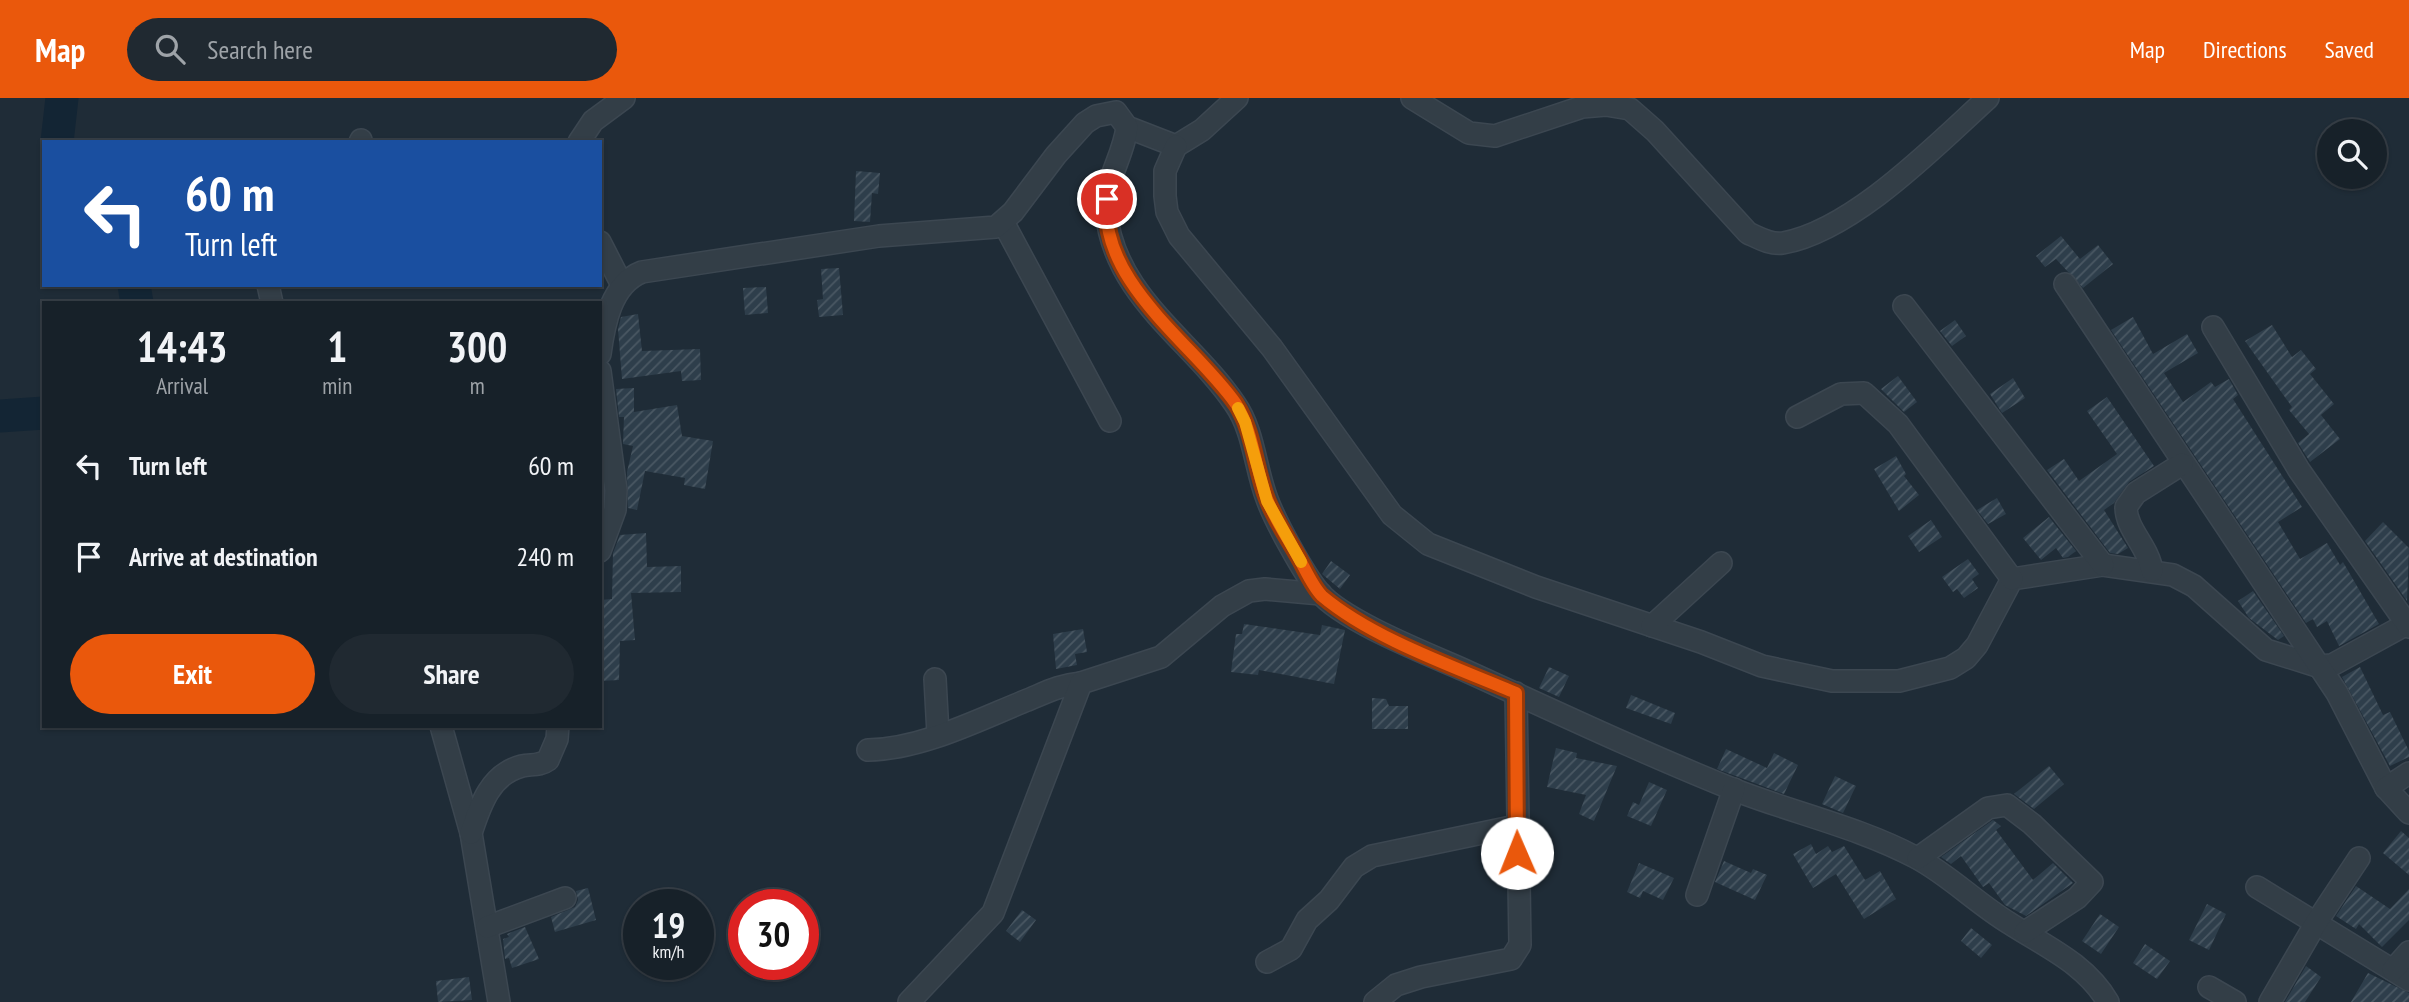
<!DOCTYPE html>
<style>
body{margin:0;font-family:"PT Sans Narrow",sans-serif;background:#202931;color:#f1f3f6;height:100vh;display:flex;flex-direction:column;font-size:26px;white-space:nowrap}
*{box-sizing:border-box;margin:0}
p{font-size:23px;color:#9ea3a8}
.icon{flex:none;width:38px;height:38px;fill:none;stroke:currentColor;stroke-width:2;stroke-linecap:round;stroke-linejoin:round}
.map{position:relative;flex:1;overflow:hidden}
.side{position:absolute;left:42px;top:203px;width:560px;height:427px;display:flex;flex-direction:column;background:#172129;border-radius:0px;box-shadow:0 2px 5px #0004,0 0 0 2px #363e46}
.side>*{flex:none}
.banner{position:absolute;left:42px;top:42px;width:560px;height:147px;border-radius:0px;box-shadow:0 2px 5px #0004,0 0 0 2px #363e46;background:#1a4fa0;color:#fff;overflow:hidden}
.fabs{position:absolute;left:2317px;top:21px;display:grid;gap:14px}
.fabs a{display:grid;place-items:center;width:70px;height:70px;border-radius:50%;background:#172129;box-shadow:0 2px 5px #0004,0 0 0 2px #363e46;font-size:35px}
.speed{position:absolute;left:623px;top:791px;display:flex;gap:14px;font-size:35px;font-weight:700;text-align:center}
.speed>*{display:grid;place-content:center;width:91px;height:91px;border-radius:50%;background:#172129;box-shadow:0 2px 5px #0004,0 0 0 2px #363e46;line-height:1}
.speed small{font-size:18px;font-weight:400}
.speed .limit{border:10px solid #d22;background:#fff;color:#111}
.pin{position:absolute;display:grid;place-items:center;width:60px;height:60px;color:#fff;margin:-30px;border:4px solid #fff;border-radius:50%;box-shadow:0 2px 7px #0007}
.me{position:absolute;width:77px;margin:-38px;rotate:359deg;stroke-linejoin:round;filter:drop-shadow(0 0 5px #0008)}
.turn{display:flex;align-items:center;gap:24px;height:147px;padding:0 28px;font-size:32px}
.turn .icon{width:91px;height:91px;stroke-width:2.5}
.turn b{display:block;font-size:49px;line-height:60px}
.eta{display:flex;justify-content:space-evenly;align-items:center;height:119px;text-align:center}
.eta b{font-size:42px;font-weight:600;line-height:49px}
.action{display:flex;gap:14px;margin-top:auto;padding:14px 28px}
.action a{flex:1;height:80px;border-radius:42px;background:#ea580c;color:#fff;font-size:28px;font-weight:600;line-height:80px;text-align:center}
.action a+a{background:#202931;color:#f1f3f6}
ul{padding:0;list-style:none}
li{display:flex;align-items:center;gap:21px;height:91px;padding:0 28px}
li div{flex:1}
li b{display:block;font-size:26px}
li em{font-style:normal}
header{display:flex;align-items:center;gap:42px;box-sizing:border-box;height:98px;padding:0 35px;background:#ea580c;color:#fff}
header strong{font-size:33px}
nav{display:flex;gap:38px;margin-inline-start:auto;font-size:24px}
.search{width:490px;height:63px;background:#202931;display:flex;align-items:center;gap:18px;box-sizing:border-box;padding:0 24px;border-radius:38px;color:#9ea3a8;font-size:26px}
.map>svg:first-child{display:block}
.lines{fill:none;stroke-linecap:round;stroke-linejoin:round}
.river{stroke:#132534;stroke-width:33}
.building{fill:url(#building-hatch)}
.street-casing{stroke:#3c4751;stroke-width:24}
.street{stroke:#333e47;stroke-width:21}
.route-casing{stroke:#983908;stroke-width:18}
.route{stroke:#ea580c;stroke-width:12}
.slow{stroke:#f59e0b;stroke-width:12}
</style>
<header>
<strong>Map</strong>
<div class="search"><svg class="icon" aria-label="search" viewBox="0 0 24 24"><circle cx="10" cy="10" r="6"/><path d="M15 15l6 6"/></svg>Search here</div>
<nav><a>Map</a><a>Directions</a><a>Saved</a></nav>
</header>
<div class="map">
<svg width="2409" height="904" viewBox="0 0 2409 904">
<defs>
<pattern id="building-hatch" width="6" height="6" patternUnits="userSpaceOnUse" patternTransform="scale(1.75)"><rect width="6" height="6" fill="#2e3e4b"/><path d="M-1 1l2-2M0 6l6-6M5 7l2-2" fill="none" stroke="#4a5863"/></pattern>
</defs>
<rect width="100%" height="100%" fill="#1f2c37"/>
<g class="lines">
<g class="river">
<polyline points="57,44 62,0"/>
<polyline points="134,187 137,205"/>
<polyline points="0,318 44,315"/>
</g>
</g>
<g class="building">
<polygon points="856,73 880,75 878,96 872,95 870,124 854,123"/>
<polygon points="2061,138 2080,161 2098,147 2113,166 2083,190 2056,161 2045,169 2036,158"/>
<polygon points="839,170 843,217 819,219 817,202 823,201 821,171"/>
<polygon points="766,189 768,215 745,217 743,190"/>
<polygon points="638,216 642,253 700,251 701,282 682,283 681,273 622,281 618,231 621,219"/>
<polygon points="2133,219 2153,256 2187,236 2198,255 2164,275 2183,304 2211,284 2215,289 2229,281 2238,297 2233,301 2302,409 2278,424 2300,461 2327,445 2340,467 2343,464 2379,526 2339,548 2327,523 2317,529 2313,521 2306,525 2111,232"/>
<polygon points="1955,222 1966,238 1952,248 1940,233"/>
<polygon points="2272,227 2292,259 2301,252 2316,271 2310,276 2334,306 2321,317 2340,341 2310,364 2298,345 2309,336 2289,312 2292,309 2245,243"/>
<polygon points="1898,278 1917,304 1904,314 1881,291"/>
<polygon points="2013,280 2025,300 2002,315 1990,296"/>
<polygon points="634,290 634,314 677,307 682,338 713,343 705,391 684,387 685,380 645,373 637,412 628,410 627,374 633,348 623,346 624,319 619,319 616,291"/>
<polygon points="2107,299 2154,368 2129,384 2114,405 2104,412 2128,450 2118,456 2110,455 2047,372 2064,361 2079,383 2117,356 2087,313"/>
<polygon points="1896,358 1906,376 1904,378 1919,397 1899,413 1874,371"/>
<polygon points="1997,400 2006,416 1988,426 1977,412"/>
<polygon points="2049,419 2076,453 2068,459 2063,460 2056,450 2041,462 2023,440"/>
<polygon points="1931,422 1942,439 1919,454 1908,438"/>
<polygon points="2383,424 2409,450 2407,503 2365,443"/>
<polygon points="646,435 647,469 681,468 681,494 631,495 635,542 620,543 619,582 600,583 600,502 612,501 613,455 620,437"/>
<polygon points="1968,461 1979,476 1972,481 1978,490 1964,500 1957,491 1953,494 1942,479"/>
<polygon points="1331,463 1350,477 1340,491 1322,476"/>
<polygon points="2253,493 2284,538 2278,542 2249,520 2238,503"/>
<polygon points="1244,526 1320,537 1322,527 1345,532 1334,586 1259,572 1258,577 1231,574 1236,536 1242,536"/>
<polygon points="1083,531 1087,554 1075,556 1077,567 1056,571 1053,536"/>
<polygon points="1549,569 1569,578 1559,599 1539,590"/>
<polygon points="2360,569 2383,617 2390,614 2409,653 2409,659 2390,668 2342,579"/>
<polygon points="1631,597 1675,615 1671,626 1626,610"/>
<polygon points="1372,600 1386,601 1389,608 1408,608 1408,631 1372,631"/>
<polygon points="1556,650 1577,655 1576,660 1617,668 1594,723 1579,716 1586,697 1547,689"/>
<polygon points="1726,651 1767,670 1774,655 1798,667 1784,696 1717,671"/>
<polygon points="2049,668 2064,686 2034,711 2014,696"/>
<polygon points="1835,678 1856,688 1843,715 1822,706"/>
<polygon points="1649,684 1667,692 1651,728 1627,718 1633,704 1639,707"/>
<polygon points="1993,722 2001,728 1996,732 2033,782 2053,765 2073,785 2026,818 2005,807 1989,785 1983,789 1961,758 1951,766 1941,759"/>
<polygon points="2401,733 2409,740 2409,777 2383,755"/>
<polygon points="1811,746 1816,756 1828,748 1832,754 1844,748 1865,782 1880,773 1896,801 1864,821 1836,776 1813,790 1793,756"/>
<polygon points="1724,763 1751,775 1753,771 1767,777 1755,802 1715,784"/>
<polygon points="1639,765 1674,780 1663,802 1643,793 1640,800 1627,794"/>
<polygon points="2356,788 2390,811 2409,791 2409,822 2382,849 2359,826 2356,831 2336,818"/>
<polygon points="588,790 596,822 555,834 551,819 575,809 578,802 576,793"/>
<polygon points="2207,806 2226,816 2209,852 2189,842"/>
<polygon points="1022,812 1036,822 1020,844 1006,833"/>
<polygon points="2100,816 2119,829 2101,856 2082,843"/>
<polygon points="525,829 539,861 512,870 509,860 505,861 503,841 509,839 507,836"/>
<polygon points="1971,830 1992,847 1981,860 1961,843"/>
<polygon points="2145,846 2170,863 2157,881 2133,865"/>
<polygon points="2306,868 2321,879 2305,904 2285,904"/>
<polygon points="2368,875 2409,895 2409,904 2351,904"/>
<polygon points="469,879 472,902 438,904 436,883"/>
</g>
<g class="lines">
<defs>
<g id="street">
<path d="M1412,0L1469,35L1495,38L1582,9L1606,7L1630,11L1655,33L1748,135C1759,140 1771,147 1783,145C1854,132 1936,47 1988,0"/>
<polyline points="1127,29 1176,48 1202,32 1237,0"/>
<polyline points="360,44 361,42"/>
<polyline points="579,44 593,23 624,0"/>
<polyline points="1176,48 1165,73 1165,98 1167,114 1179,138 1272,250 1392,417 1428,446 1536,489 1701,544 1762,568 1832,583 1899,583 1950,570 1966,560 1977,547 2012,481 2103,467 2173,477 2194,488 2266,552 2317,568 2332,567 2407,526"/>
<polyline points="1003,124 1110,323"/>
<polyline points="600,144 622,187"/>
<polyline points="2065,186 2337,595 2386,690"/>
<polyline points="268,187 272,205"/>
<polyline points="1904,208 2103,467"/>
<polyline points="2213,229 2299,372 2409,529"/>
<path d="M600,256C604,226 611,186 642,174L879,138L996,129L1013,114L1056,57L1085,25L1096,18L1116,14L1127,29C1124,57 1104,84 1106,112C1113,198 1192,242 1235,306C1254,333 1255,370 1267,401C1275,423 1304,476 1319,494C1343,523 1428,556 1464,572C1556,614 1647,657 1740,694C1798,716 1860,730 1915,759C1948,776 1976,805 2009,825C2046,849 2085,865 2108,904"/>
<polyline points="600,273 616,392 615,412 600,453"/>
<polyline points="1797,319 1841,296 1864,295 1898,326 2012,481"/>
<path d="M2152,473C2149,449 2126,432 2126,409L2136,395L2182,366"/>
<polyline points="1652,528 1721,465"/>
<polyline points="935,581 938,636"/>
<polyline points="441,628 471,735 499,904"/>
<path d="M868,652C921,651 976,623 1025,603C1045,595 1059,587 1081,585"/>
<polyline points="2409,675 2386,690 2409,715"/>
<path d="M471,735C480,708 490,676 522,668C531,666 540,668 548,662L557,641L558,628"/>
<polyline points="1918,760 1988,710 2007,707 2032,726 2092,784 2077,800 2025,834"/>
<polyline points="2257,789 2409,882"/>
<polyline points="1697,797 1734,691"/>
<polyline points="487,829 565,800"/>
<polyline points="1267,864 1291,851 1307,822 1329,802 1354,769 1372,758 1516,728"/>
<polyline points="2393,872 2409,854"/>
<polyline points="2209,889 2235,904"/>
<polyline points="909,904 993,815 1081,585 1161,559 1222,508 1249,493 1265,491 1321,496"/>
<polyline points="1375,904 1396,887 1421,879 1511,861 1520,847 1516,595"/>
<polyline points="2270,904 2316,825 2359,760"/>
</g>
</defs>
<use href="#street" class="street-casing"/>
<use href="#street" class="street"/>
</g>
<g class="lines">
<defs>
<path id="route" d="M1107,101C1098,184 1195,247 1236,306C1254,334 1255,371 1267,401C1275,422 1289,442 1300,462C1306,473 1313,489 1322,498C1373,541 1455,569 1516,595L1517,755"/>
</defs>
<use href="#route" class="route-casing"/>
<use href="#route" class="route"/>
<polyline class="slow" points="1238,310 1245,324 1267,403 1301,464"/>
</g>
</svg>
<div class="fabs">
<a><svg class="icon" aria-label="search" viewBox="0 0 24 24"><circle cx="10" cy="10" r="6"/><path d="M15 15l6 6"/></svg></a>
</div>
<div class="speed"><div>19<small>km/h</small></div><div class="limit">30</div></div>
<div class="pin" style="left:1107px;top:101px;background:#d93025"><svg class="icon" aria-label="arrive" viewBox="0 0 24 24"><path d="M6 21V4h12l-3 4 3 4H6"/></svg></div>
<svg class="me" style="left:1517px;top:755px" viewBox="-20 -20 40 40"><circle r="19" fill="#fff"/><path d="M0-13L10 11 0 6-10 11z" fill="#ea580c"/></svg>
<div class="banner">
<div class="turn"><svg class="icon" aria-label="left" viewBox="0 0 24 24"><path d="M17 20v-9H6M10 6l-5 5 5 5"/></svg><div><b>60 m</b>Turn left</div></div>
</div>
<section class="side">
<div class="eta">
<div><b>14:43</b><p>Arrival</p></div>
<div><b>1</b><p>min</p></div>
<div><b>300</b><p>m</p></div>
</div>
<ul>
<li><svg class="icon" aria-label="left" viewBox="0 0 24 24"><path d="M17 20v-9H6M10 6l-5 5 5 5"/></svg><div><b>Turn left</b></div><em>60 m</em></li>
<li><svg class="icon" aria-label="arrive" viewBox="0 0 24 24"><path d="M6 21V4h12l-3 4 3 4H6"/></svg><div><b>Arrive at destination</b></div><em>240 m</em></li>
</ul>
<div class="action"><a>Exit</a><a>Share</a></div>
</section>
</div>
